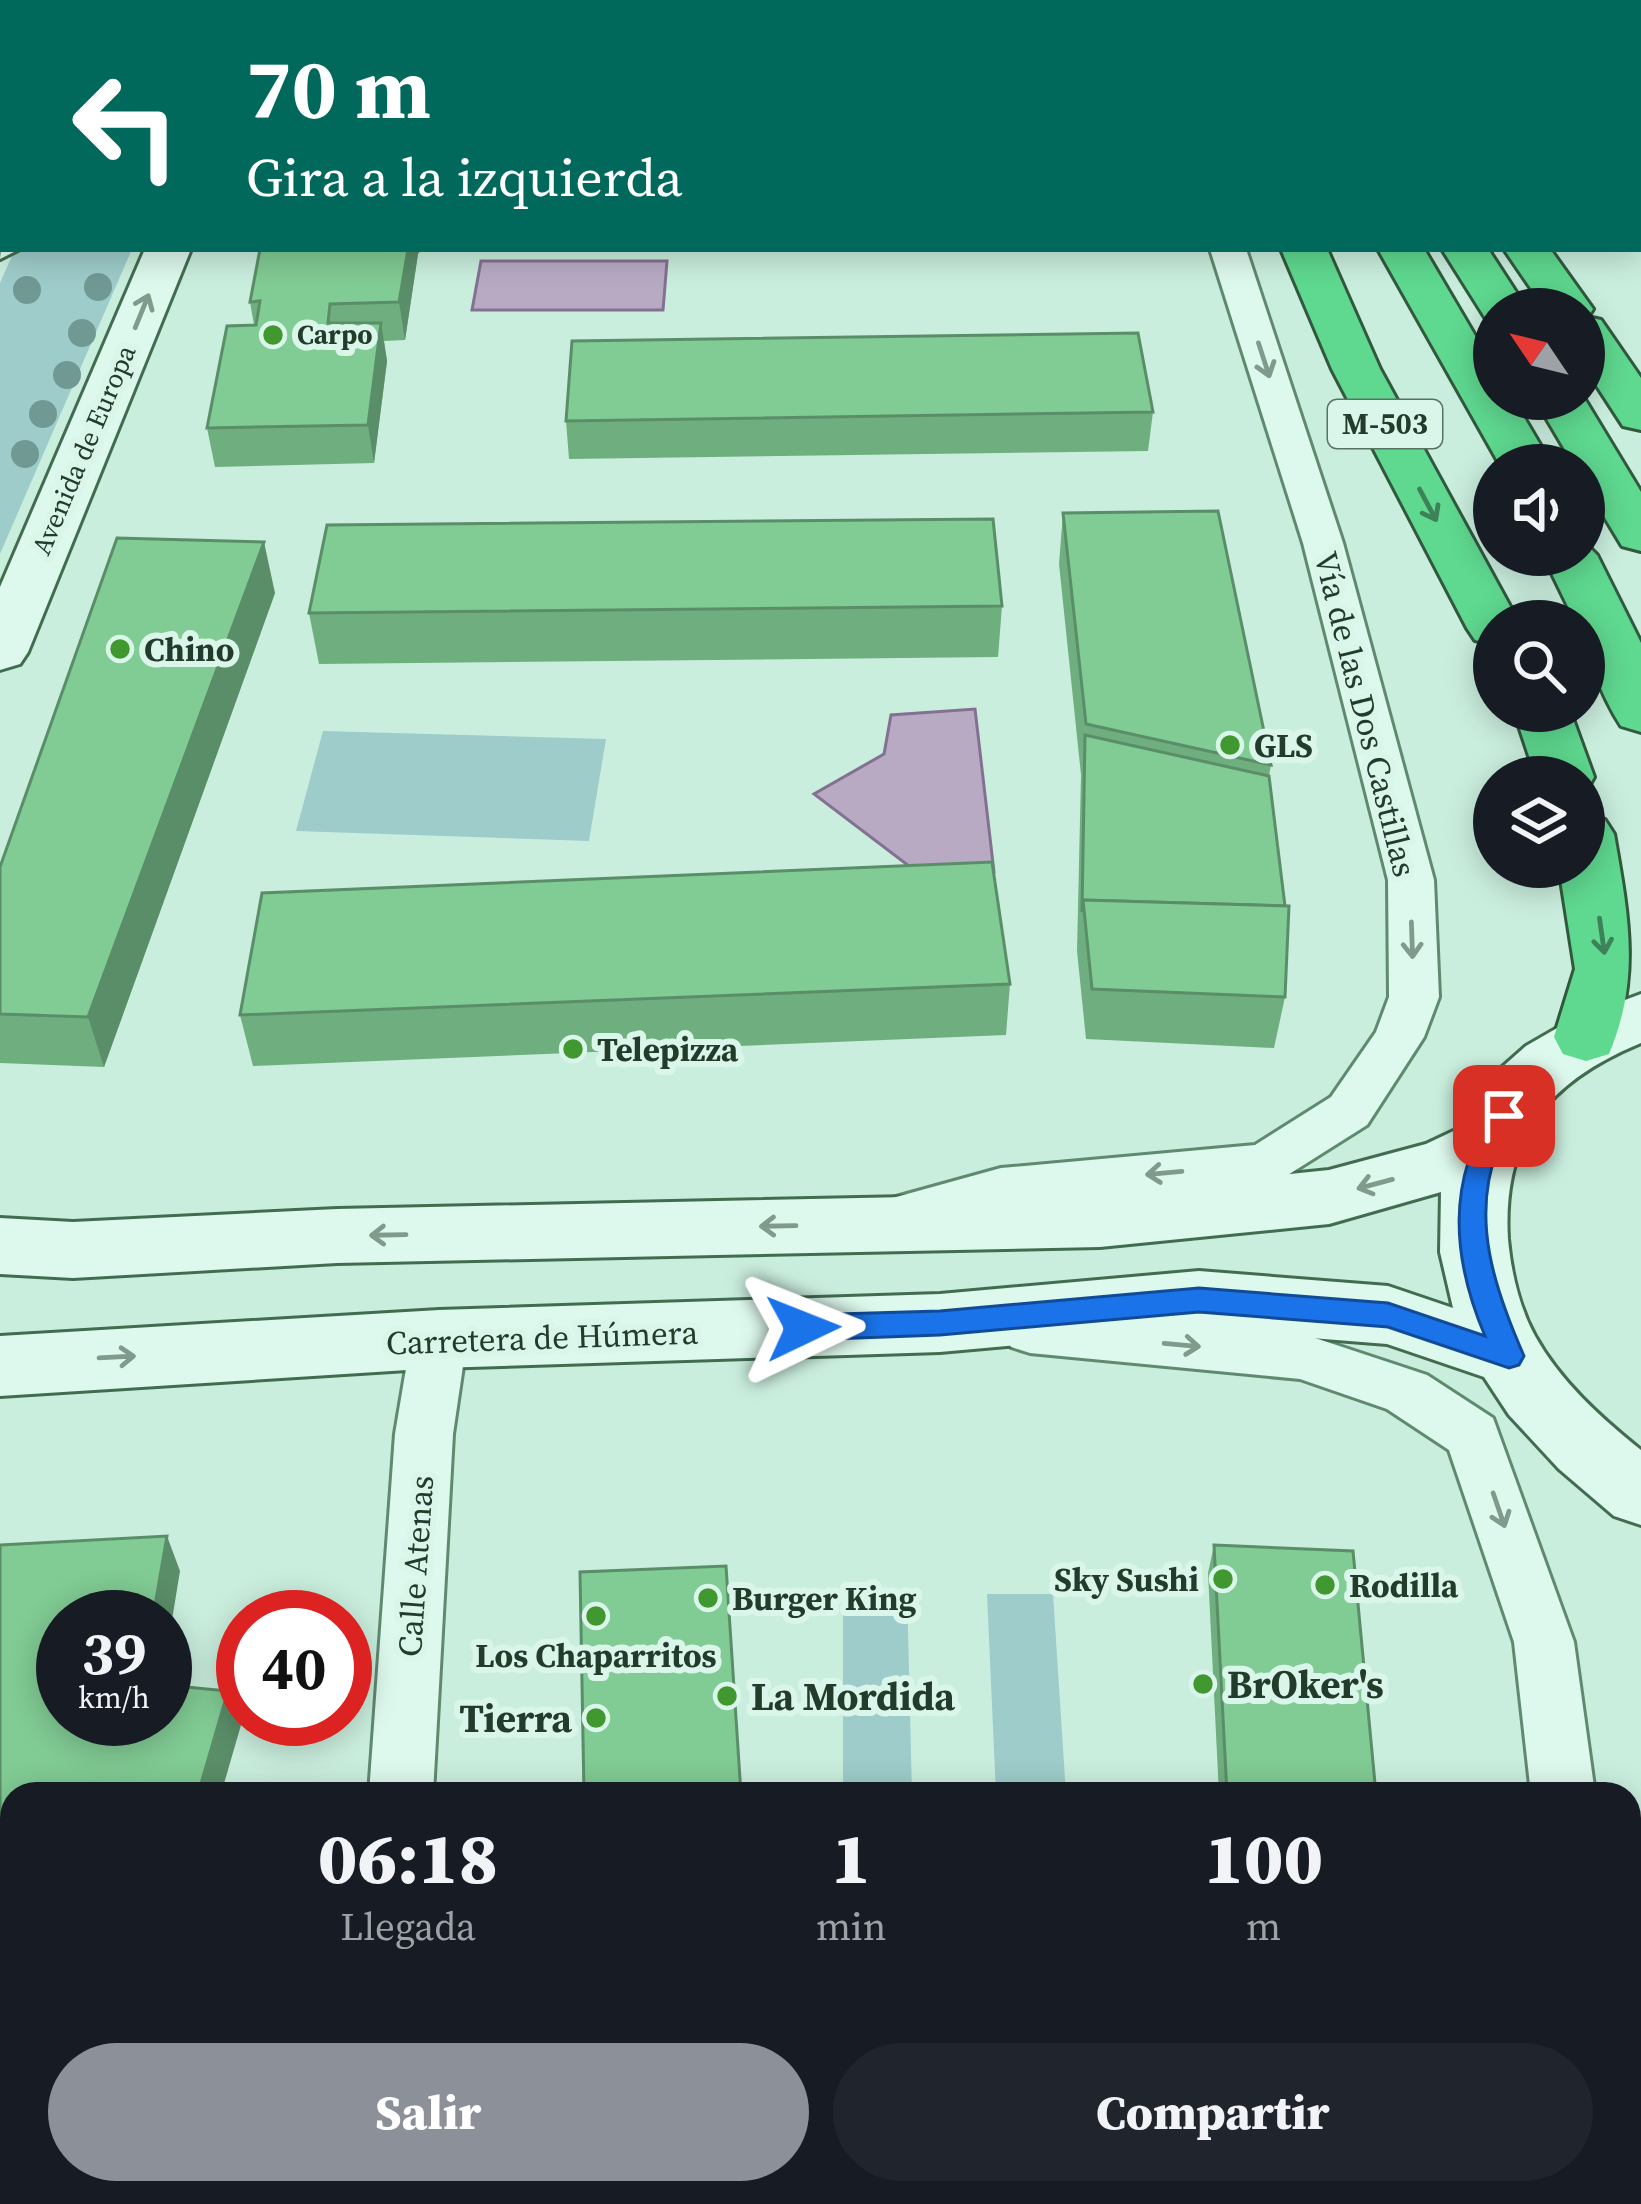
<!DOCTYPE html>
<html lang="es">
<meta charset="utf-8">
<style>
body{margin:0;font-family:"Source Serif 4",serif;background:#20242c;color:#f1f3f6;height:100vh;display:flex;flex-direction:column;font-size:45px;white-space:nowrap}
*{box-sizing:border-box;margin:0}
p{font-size:39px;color:#9ea1a6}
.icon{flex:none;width:66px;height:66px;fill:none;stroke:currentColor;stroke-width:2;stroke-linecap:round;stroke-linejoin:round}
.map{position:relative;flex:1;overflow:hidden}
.panel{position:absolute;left:0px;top:1782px;width:1641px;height:423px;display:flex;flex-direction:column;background:#171b24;border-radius:36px 36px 0 0;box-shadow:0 6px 30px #0003}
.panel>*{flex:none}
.top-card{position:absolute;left:0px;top:0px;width:1641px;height:252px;box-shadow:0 6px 30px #0003;background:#00695c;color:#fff;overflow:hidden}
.needle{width:78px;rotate:305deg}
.controls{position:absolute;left:1473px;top:288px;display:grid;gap:24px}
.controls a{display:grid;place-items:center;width:132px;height:132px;border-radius:50%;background:#171b24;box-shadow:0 6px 30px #0003;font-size:60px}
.speed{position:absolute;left:36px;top:1590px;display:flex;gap:24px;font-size:60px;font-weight:700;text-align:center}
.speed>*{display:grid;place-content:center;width:156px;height:156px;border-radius:50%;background:#171b24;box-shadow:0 6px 30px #0003;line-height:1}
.speed small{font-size:30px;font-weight:400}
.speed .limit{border:18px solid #d22;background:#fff;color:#111}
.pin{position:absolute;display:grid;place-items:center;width:102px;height:102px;color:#fff;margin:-51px;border-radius:24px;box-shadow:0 6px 18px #0006}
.me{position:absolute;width:132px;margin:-66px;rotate:88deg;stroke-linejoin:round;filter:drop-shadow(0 0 9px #0008)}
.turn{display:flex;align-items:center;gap:42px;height:252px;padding:0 48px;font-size:54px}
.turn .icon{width:156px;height:156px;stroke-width:2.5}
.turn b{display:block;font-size:84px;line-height:102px}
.eta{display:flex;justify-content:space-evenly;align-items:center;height:204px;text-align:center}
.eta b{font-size:72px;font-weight:800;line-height:84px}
.primary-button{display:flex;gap:24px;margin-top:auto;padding:24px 48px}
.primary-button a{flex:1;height:138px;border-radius:72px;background:#8c9099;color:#fff;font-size:48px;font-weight:800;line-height:138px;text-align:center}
.primary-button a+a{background:#20242c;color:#f1f3f6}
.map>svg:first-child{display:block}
.green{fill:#9eccca}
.water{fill:#b8aac3;stroke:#847191;stroke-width:3}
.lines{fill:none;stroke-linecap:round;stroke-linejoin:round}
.street-casing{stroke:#5f8a6f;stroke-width:6}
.secondary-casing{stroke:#426c50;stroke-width:6}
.highway-casing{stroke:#32593e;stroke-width:6}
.street{fill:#ddf8ec;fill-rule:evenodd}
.secondary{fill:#ddf8ec;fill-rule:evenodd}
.highway{fill:#5fd990;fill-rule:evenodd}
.tree{fill:#719994}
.wall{fill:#6faf7f}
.shaded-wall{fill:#5a8e68}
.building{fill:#81cb94;stroke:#5a8e68;stroke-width:3}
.oneway{stroke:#809a8b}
.oneway2{stroke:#3d8258}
.route{fill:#1a73e8;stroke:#114b97;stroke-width:3}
.poi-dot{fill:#419830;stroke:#daf5e9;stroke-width:4.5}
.labels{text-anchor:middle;stroke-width:12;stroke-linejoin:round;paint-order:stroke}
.far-poi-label{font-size:27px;font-weight:bold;fill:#223b2a;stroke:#daf5e9;text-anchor:start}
.far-street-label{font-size:27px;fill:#223b2a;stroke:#daf5e9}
.shield{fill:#daf5e9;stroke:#597363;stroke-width:3}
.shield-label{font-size:30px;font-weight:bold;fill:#223b2a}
.poi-label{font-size:33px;font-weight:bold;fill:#223b2a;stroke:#daf5e9;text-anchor:start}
.street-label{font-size:33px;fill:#223b2a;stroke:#daf5e9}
.near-poi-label{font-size:39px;font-weight:bold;fill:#223b2a;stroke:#daf5e9;text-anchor:start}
</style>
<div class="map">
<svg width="1641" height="2204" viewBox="0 0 1641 2204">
<rect width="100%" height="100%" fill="#caeede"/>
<g class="green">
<polygon points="15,249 132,249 0,554 0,283"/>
<polygon points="323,731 606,739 589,841 296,831"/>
<polygon points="843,1590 907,1590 912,1794 843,1794"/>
<polygon points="987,1594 1053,1594 1066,1794 996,1794"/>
</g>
<g class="water">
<polygon points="481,261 667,261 663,310 472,310"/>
<polygon points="975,709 994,872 926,879 814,794 884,754 891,715"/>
</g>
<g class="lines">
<defs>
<g id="street">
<polygon points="1124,0 1156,0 1157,3 1125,3"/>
<rect x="0" y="34" width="3" height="20"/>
<polygon points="1210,249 1246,249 1343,543 1434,880 1439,997 1424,1037 1367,1125 1283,1178 1265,1184 1001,1208 908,1235 889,1229 881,1214 889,1199 1001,1168 1255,1145 1331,1097 1376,1032 1389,997 1388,880 1303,543"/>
<polygon points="1030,1309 1300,1333 1427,1375 1493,1418 1574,1642 1595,1794 1531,1794 1514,1642 1449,1450 1387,1409 1300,1379 1030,1353 1011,1347 1002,1331 1011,1315"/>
<polygon points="439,1316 459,1323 467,1339 453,1434 433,1794 369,1794 395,1434 411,1339 419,1323"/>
<polygon points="1629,2163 1641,2168 1641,2204 1582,2204 1581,2193 1629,2193"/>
<polygon points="341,2193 411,2193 410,2204 340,2204"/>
</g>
<g id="secondary">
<polygon points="3,226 3,249 20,249 0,259"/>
<polygon points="145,249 191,249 28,652 20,664 0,670 0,587"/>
<path d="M1641,994V1043C1549,1081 1502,1136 1508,1239C1511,1271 1519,1307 1535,1336C1560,1381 1601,1418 1641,1450V1525L1614,1516L1559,1469L1509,1415L1484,1377L1387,1344L1199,1329L940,1352L439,1368L0,1396V1336L439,1310L940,1294L1199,1271L1388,1286L1453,1308L1440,1252L1441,1192L1329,1224L1100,1247L337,1263L73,1278L0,1274V1218L73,1222L337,1209L1100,1193L1329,1170L1426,1144L1462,1127L1500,1069L1526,1046L1571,1020Z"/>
</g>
<g id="highway">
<polygon points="1175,0 1215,0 1217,3 1177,3"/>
<polygon points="1232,0 1272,0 1274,3 1234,3"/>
<polygon points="1329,0 1369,0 1371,3 1331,3"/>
<polygon points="1281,249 1327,249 1380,369 1518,621 1494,621 1494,645 1475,640 1467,628 1332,369"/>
<polygon points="1378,249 1424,249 1494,368 1494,399 1513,399 1552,465 1500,465"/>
<polygon points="1442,249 1488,249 1527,309 1494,309 1494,321 1486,319"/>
<polygon points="1504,249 1550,249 1593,309 1588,317 1601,320 1641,378 1641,430 1623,426 1584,366 1584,309 1545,309"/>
<polygon points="1584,398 1641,492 1641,551 1622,546 1584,483 1584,465 1574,465 1535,399"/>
<path d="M1584,542L1597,555L1641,643V732L1621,726C1603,698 1584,653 1584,621H1575L1543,555H1584Z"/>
<polygon points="1514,711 1570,711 1594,777 1586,791 1584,777 1536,777"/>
<path d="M1584,814L1605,820L1614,834C1628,914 1641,978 1609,1054L1586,1061L1563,1054L1554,1037L1575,969L1559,867H1584Z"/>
</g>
</defs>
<use href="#street" class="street-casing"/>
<use href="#secondary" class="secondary-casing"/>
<use href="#highway" class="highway-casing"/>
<use href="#street" class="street"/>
<use href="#secondary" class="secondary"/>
<use href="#highway" class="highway"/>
</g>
<g class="tree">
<circle cx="98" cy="287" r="14"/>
<circle cx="27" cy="290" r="14"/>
<circle cx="82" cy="333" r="14"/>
<circle cx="67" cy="375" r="14"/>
<circle cx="43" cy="414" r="14"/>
<circle cx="25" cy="454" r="14"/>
</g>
<g class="wall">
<polygon points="418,254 405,340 384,341 387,361 374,463 215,467 207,428 254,325 250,302"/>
<polygon points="1153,412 1148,451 569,459 566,421"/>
<polygon points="1063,513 1271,765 1269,776 1285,997 1274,1048 1086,1039 1077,951 1081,775 1059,564"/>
<polygon points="275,593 104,1067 0,1063 0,867"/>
<polygon points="1002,606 998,657 319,664 309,613"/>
<polygon points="1010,984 1006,1035 253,1066 240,1015"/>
<polygon points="0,1545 180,1571 63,1719 241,1725 12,1794 12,1852 0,1852"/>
<polygon points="1214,1545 1376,1794 1219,1794 1208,1573"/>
<polygon points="1238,2193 1414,2193 1415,2204 1239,2204"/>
</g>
<g class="shaded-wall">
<polygon points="408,249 422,249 418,254 405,340 399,302"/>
<polygon points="381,323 387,361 374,463 368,425"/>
<polygon points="264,542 275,593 104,1067 88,1017"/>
<polygon points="167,1536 180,1571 165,1663 165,1617 153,1617"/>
<polygon points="228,1691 241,1725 221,1794 198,1794"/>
<polygon points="84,2193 110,2193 106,2204 81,2204"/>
</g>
<g class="building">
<polygon points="360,0 495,0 494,3 359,3"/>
<rect x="595" y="0" width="139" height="3"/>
<polygon points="739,0 906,0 906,3 740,3"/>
<polygon points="912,0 1043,0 1043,3 913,3"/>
<polygon points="260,249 408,249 399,302 330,304 328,323 381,323 368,425 207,428 227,326 256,325 260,301 250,302"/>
<polygon points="1138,333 1153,412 566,421 572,341"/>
<polygon points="1218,511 1271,765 1086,724 1063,513"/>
<polygon points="993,519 1002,606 309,613 327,525"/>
<polygon points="117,538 264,542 88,1017 0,1014 0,867"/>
<polygon points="1085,735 1269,776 1285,906 1083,900 1082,912"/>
<polygon points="992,862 1010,984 240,1015 262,893"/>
<polygon points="1083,900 1289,906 1285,997 1092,989"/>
<polygon points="167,1536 153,1617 63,1617 63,1719 165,1719 165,1685 228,1691 198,1794 12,1794 12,1819 0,1820 0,1545"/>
<polygon points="1214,1545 1353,1551 1376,1794 1227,1794"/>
<polygon points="726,1566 741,1794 584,1794 580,1572"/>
<polygon points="12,2000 12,2193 84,2193 81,2204 0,2204 0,2035"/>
<polygon points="589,2193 767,2193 768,2204 589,2204"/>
<polygon points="1248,2193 1414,2193 1415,2204 1248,2204"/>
</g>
<defs><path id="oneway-shaft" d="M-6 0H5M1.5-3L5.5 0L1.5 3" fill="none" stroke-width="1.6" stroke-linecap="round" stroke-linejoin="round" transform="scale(3)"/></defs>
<g class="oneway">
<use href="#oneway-shaft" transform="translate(142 311) rotate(-68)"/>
<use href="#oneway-shaft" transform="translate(1264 360) rotate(72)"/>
<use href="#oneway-shaft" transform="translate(1412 940) rotate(88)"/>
<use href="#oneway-shaft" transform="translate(1164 1173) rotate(175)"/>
<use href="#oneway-shaft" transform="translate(1375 1184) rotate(165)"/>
<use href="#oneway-shaft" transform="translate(778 1226) rotate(179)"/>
<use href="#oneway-shaft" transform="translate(388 1235) rotate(179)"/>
<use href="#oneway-shaft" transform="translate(1182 1345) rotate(5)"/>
<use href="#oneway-shaft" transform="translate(117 1357) rotate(-3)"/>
<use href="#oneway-shaft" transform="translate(1499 1510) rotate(71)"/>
</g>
<g class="oneway2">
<use href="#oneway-shaft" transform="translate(1428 505) rotate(62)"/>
<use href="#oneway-shaft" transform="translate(1602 936) rotate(82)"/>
</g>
<path class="route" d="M1504,1105L1518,1116C1512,1126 1502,1137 1498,1148C1470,1219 1495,1290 1524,1356L1519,1365L1509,1368L1388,1327L1199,1312L940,1335L803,1340L793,1336L788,1328L793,1319L803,1315L940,1311L1199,1288L1388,1303L1485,1336C1452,1258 1446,1181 1494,1108Z"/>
<g class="poi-dot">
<circle cx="273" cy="335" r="12"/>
<circle cx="120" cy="649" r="12"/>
<circle cx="1230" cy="745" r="12"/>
<circle cx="573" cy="1049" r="12"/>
<circle cx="1223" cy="1579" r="12"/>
<circle cx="1325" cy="1585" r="12"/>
<circle cx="708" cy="1598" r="12"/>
<circle cx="596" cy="1616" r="12"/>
<circle cx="1203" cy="1684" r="12"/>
<circle cx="727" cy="1696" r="12"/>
<circle cx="596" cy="1718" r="12"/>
</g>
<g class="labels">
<g class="far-poi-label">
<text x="297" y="344">Carpo</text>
</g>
<g class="far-street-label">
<text transform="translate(84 450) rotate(-67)" y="9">Avenida de Europa</text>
</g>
<rect class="shield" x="1328" y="400" width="114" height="48" rx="9"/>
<g class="shield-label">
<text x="1385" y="434">M-503</text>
</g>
<g class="poi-label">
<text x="144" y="661">Chino</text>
<text x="1254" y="757">GLS</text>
<text x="597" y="1061">Telepizza</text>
<text x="1199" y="1591" text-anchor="end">Sky Sushi</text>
<text x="1349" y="1597">Rodilla</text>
<text x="732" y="1610">Burger King</text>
<text x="596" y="1667" text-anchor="middle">Los Chaparritos</text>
</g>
<g class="street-label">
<text transform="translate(1366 714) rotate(76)" y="12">Vía de las Dos Castillas</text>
<text transform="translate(542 1337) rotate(-2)" y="12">Carretera de Húmera</text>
<text transform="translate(415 1566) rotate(-86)" y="12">Calle Atenas</text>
</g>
<g class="near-poi-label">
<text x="1227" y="1698">BrOker's</text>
<text x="751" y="1710">La Mordida</text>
<text x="572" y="1732" text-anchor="end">Tierra</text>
</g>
</g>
</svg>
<div class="controls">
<a><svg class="needle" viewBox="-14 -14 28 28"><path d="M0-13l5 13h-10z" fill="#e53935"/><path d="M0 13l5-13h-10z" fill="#9ea1a6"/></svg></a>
<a><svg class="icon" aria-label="sound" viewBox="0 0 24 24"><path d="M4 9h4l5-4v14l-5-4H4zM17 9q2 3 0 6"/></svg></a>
<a><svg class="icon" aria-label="search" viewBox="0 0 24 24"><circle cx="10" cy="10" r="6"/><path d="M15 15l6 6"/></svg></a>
<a><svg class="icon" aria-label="layers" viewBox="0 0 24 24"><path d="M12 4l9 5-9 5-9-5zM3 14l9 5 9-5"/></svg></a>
</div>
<div class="speed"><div>39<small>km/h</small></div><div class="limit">40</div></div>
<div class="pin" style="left:1504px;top:1116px;background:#d93025"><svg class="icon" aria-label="arrive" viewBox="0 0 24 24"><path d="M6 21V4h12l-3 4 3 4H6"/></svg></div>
<svg class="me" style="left:803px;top:1328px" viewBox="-20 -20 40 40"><path d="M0-17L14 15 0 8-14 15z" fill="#1a73e8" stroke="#fff" stroke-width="4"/></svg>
<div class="top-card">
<div class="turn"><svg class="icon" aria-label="left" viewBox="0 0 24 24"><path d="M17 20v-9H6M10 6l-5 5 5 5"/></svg><div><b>70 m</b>Gira a la izquierda</div></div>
</div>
<section class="panel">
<div class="eta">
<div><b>06:18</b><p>Llegada</p></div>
<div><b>1</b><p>min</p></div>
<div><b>100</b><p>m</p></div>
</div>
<div class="primary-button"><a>Salir</a><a>Compartir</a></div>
</section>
</div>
